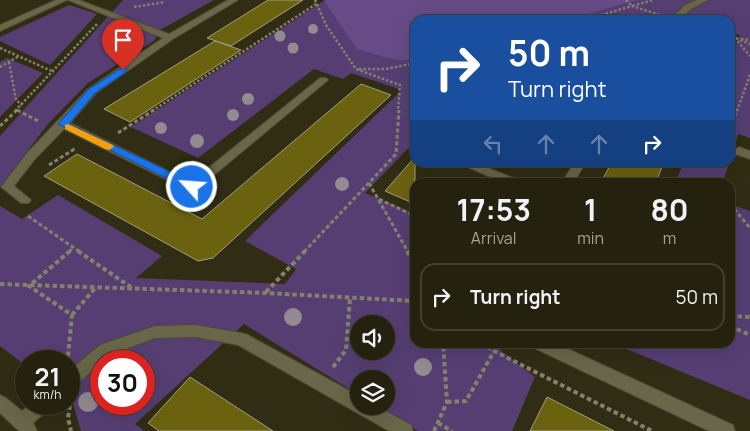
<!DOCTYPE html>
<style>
body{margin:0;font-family:Manrope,sans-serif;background:#302f1d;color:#f1f3f6;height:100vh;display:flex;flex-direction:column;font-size:19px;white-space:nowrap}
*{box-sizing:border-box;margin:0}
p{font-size:16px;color:#a3a49e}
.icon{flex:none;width:28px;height:28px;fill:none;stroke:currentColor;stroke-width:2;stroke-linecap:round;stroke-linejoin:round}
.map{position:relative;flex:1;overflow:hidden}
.side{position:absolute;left:410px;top:178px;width:325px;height:170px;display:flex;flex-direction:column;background:#24220f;border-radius:15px;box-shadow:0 5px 20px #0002,0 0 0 1px #413f2f}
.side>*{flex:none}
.banner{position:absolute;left:410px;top:15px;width:325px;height:152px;border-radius:15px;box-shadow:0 5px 20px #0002,0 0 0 1px #413f2f;background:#1a4fa0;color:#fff;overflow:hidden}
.buttons{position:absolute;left:350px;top:315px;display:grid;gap:10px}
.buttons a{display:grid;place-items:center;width:45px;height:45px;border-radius:50%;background:#24220f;box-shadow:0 5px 20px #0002,0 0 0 1px #413f2f;font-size:25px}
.speed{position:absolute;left:15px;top:350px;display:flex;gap:10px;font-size:25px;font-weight:700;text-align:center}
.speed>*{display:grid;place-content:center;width:65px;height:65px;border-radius:50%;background:#24220f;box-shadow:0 5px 20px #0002,0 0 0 1px #413f2f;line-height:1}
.speed small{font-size:12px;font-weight:400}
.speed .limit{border:8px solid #d22;background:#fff;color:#111}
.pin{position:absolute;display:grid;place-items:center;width:42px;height:42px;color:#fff;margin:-51px -21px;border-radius:50% 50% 50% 0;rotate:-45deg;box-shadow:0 0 5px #0007}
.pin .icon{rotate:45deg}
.me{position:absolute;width:55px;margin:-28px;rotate:296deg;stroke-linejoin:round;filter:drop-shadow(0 0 4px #0008)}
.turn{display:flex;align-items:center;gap:18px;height:105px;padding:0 15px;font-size:22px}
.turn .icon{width:65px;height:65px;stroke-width:2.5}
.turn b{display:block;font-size:35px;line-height:42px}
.lanes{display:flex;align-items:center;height:48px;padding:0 15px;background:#0003;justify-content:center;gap:25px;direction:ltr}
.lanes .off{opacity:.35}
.eta{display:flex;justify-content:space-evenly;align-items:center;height:85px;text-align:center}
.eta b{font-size:30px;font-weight:700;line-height:35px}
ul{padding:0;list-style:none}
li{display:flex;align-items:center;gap:15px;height:68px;margin:0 10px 8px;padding:0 5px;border:2px solid #413f2f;border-radius:15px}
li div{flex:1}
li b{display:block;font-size:19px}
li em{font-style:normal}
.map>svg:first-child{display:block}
.green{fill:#563e73;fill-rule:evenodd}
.forest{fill:#664b86}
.building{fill:#6b620f;stroke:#a29f83}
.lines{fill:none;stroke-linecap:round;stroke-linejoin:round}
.minor-casing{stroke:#4d4a32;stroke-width:2}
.path-far2{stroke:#84816d;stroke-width:2.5;stroke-dasharray:2.5 2;stroke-linecap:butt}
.path-far1{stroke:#84816d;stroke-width:3;stroke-dasharray:4 2.5;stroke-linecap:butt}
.path{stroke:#84816d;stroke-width:4;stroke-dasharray:4.5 3;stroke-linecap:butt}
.minor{fill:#696649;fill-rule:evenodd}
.tree{fill:#938a92}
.route{fill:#1a73e8;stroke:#114b97}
.slow{fill:#f59e0b}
</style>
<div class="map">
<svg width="750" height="431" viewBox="0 0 750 431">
<rect width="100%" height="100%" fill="#302d14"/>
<g class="green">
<polygon points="123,0 214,0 158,31 155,40 88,83 48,124 0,187 0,136"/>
<path d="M325,0H750V138L738,134L730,161V58L740,35L730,33V20H673L657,16L654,20H415V141L365,193L415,214V342L501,343L500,350L535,377L512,431H418L377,406H386V379H359V395L244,324L135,424L144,431H81L72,400L69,398V361H26V366L0,346V206L22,219L58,195L162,256L136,278L285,284L296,269L245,241L402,90L351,73L343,79L314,69L198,158L131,127ZM359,324H386V351H359ZM101,361H144V404H101Z"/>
<polygon points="69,5 97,14 50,65 0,41 0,37"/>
<polygon points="7,58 43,73 0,117 0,62"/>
<polygon points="684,163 684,162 729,163 723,182 675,182"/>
<polygon points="730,204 750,211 750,400 612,343 730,342"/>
</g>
<path class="forest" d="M325,0H637L566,20H415V59C396,63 375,54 357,49L324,1Z"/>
<g class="building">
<polygon points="268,0 303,0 231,46 207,38"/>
<polygon points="215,41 241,50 130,122 104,109"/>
<polygon points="361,84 391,95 213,258 198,261 44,176 77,154 202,219"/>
<polygon points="415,157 415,204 385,191"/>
<polygon points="612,162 664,162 656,182 601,182"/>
<polygon points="190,377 273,431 159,431 148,423"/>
<polygon points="547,397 614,431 530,431"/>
</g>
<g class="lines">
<defs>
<g id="minor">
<polygon points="56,0 67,0 0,31 0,25"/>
<polygon points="68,0 79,0 169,34 228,0 238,0 173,39 96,93 70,123 191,182 320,78 326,78 328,80 196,190 188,190 64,129 35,159 14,186 31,200 29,203 21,203 1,187 27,153 88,89 163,38"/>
<polygon points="697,0 708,0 691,9 679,20 670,20 685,5"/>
<polygon points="739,147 750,151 750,159 735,154 733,151"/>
<polygon points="456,162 473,162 516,179 518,182 502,182"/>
<polygon points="575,162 586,162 574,182 562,182"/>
<polygon points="196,325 246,334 359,396 359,406 377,406 411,425 413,431 389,431 238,345 196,337 155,338 110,355 75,386 69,388 69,371 100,345 155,326"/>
<polygon points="530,342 553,342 733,425 735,431 709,431 532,347"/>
<polygon points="0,395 6,398 22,411 31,404 51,404 49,409 33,423 37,431 19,431 0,413"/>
</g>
</defs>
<use href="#minor" class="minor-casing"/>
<g class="path-far2">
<polyline points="315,0 326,25 356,69 400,85 398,111"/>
<polyline points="626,0 632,6 653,0"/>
<polyline points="134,7 165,2"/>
<polyline points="584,20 632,6 660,15"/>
<polyline points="730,37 735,38 750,56"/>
<polyline points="736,38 750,44"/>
<polyline points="741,39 750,40"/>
<polyline points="0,48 54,72"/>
<polyline points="9,62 16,100 22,105"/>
<polyline points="0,67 19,56"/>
<polyline points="359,69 386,69 415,63"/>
<polyline points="17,110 19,111"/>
<polyline points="15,111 97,24"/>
<polyline points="152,111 316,4"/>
<polyline points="737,111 750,75"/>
</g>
<g class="path-far1">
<polyline points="17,110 40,122"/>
<polyline points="0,126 17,110"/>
<polyline points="730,129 737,110"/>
<polyline points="118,133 154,110"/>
<polyline points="49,165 76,148"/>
<polyline points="369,183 408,252"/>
<polyline points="379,199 415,216"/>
<polyline points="730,204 750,228"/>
<polyline points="28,216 80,252"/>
<polyline points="69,252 73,248"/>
<polyline points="304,252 396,154 399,110"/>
</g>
<g class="path">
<polyline points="78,251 132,288"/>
<polyline points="407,251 415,265"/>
<polyline points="0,284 266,293 415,301"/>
<polyline points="266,292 305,251"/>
<polyline points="72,315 96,287"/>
<polyline points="730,316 750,317"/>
<polyline points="730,326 750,335"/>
<polyline points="481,342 494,351 652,431"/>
<polyline points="68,356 72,315 29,286 70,251"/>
<polyline points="333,367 346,350 350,298"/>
<polyline points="71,398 68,418 71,431"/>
<polyline points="447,402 466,401 494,351"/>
<polyline points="438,423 452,431"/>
<polyline points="434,431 447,402 443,342"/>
</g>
<use href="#minor" class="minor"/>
</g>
<g class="tree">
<circle cx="313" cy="29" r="5"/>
<circle cx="280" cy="36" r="5.5"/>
<circle cx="293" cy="48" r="5.5"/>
<circle cx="248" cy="99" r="6"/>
<circle cx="233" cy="115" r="6"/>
<circle cx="161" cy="128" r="6"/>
<circle cx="197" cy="141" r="7"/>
<circle cx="342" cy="184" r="7"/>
<circle cx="293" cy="317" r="9"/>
<circle cx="423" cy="367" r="9"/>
<circle cx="88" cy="402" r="10"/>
</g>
<polygon class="route" points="123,67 126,68 126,72 95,93 69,124 196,184 198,187 196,189 188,189 58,124 89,89"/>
<polygon class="slow" points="68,124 113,145 114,147 109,150 105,149 65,129 65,125"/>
</svg>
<div class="buttons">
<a><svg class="icon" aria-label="sound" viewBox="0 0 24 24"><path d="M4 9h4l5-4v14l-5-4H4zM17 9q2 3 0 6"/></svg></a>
<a><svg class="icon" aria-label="layers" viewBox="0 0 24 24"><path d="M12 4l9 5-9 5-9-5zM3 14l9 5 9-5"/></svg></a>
</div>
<div class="speed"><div>21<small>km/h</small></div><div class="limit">30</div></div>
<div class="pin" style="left:123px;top:70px;background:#d93025"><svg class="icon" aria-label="arrive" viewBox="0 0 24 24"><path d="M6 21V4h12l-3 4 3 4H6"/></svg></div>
<svg class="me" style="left:192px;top:187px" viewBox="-20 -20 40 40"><circle r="17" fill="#1a73e8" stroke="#fff" stroke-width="3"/><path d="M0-11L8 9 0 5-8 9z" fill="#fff"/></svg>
<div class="banner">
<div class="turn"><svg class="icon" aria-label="right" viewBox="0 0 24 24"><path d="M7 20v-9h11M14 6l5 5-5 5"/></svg><div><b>50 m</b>Turn right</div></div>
<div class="lanes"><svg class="icon off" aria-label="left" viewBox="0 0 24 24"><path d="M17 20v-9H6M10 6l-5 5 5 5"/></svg><svg class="icon off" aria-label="ahead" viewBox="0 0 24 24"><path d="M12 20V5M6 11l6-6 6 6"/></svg><svg class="icon off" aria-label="ahead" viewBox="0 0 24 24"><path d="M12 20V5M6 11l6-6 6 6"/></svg><svg class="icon" aria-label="right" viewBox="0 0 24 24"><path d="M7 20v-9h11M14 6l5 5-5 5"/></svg></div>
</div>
<section class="side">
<div class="eta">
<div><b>17:53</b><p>Arrival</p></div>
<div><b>1</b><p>min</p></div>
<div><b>80</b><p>m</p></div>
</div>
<ul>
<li><svg class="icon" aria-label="right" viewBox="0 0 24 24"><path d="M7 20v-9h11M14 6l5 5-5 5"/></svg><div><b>Turn right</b></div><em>50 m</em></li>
</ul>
</section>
</div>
